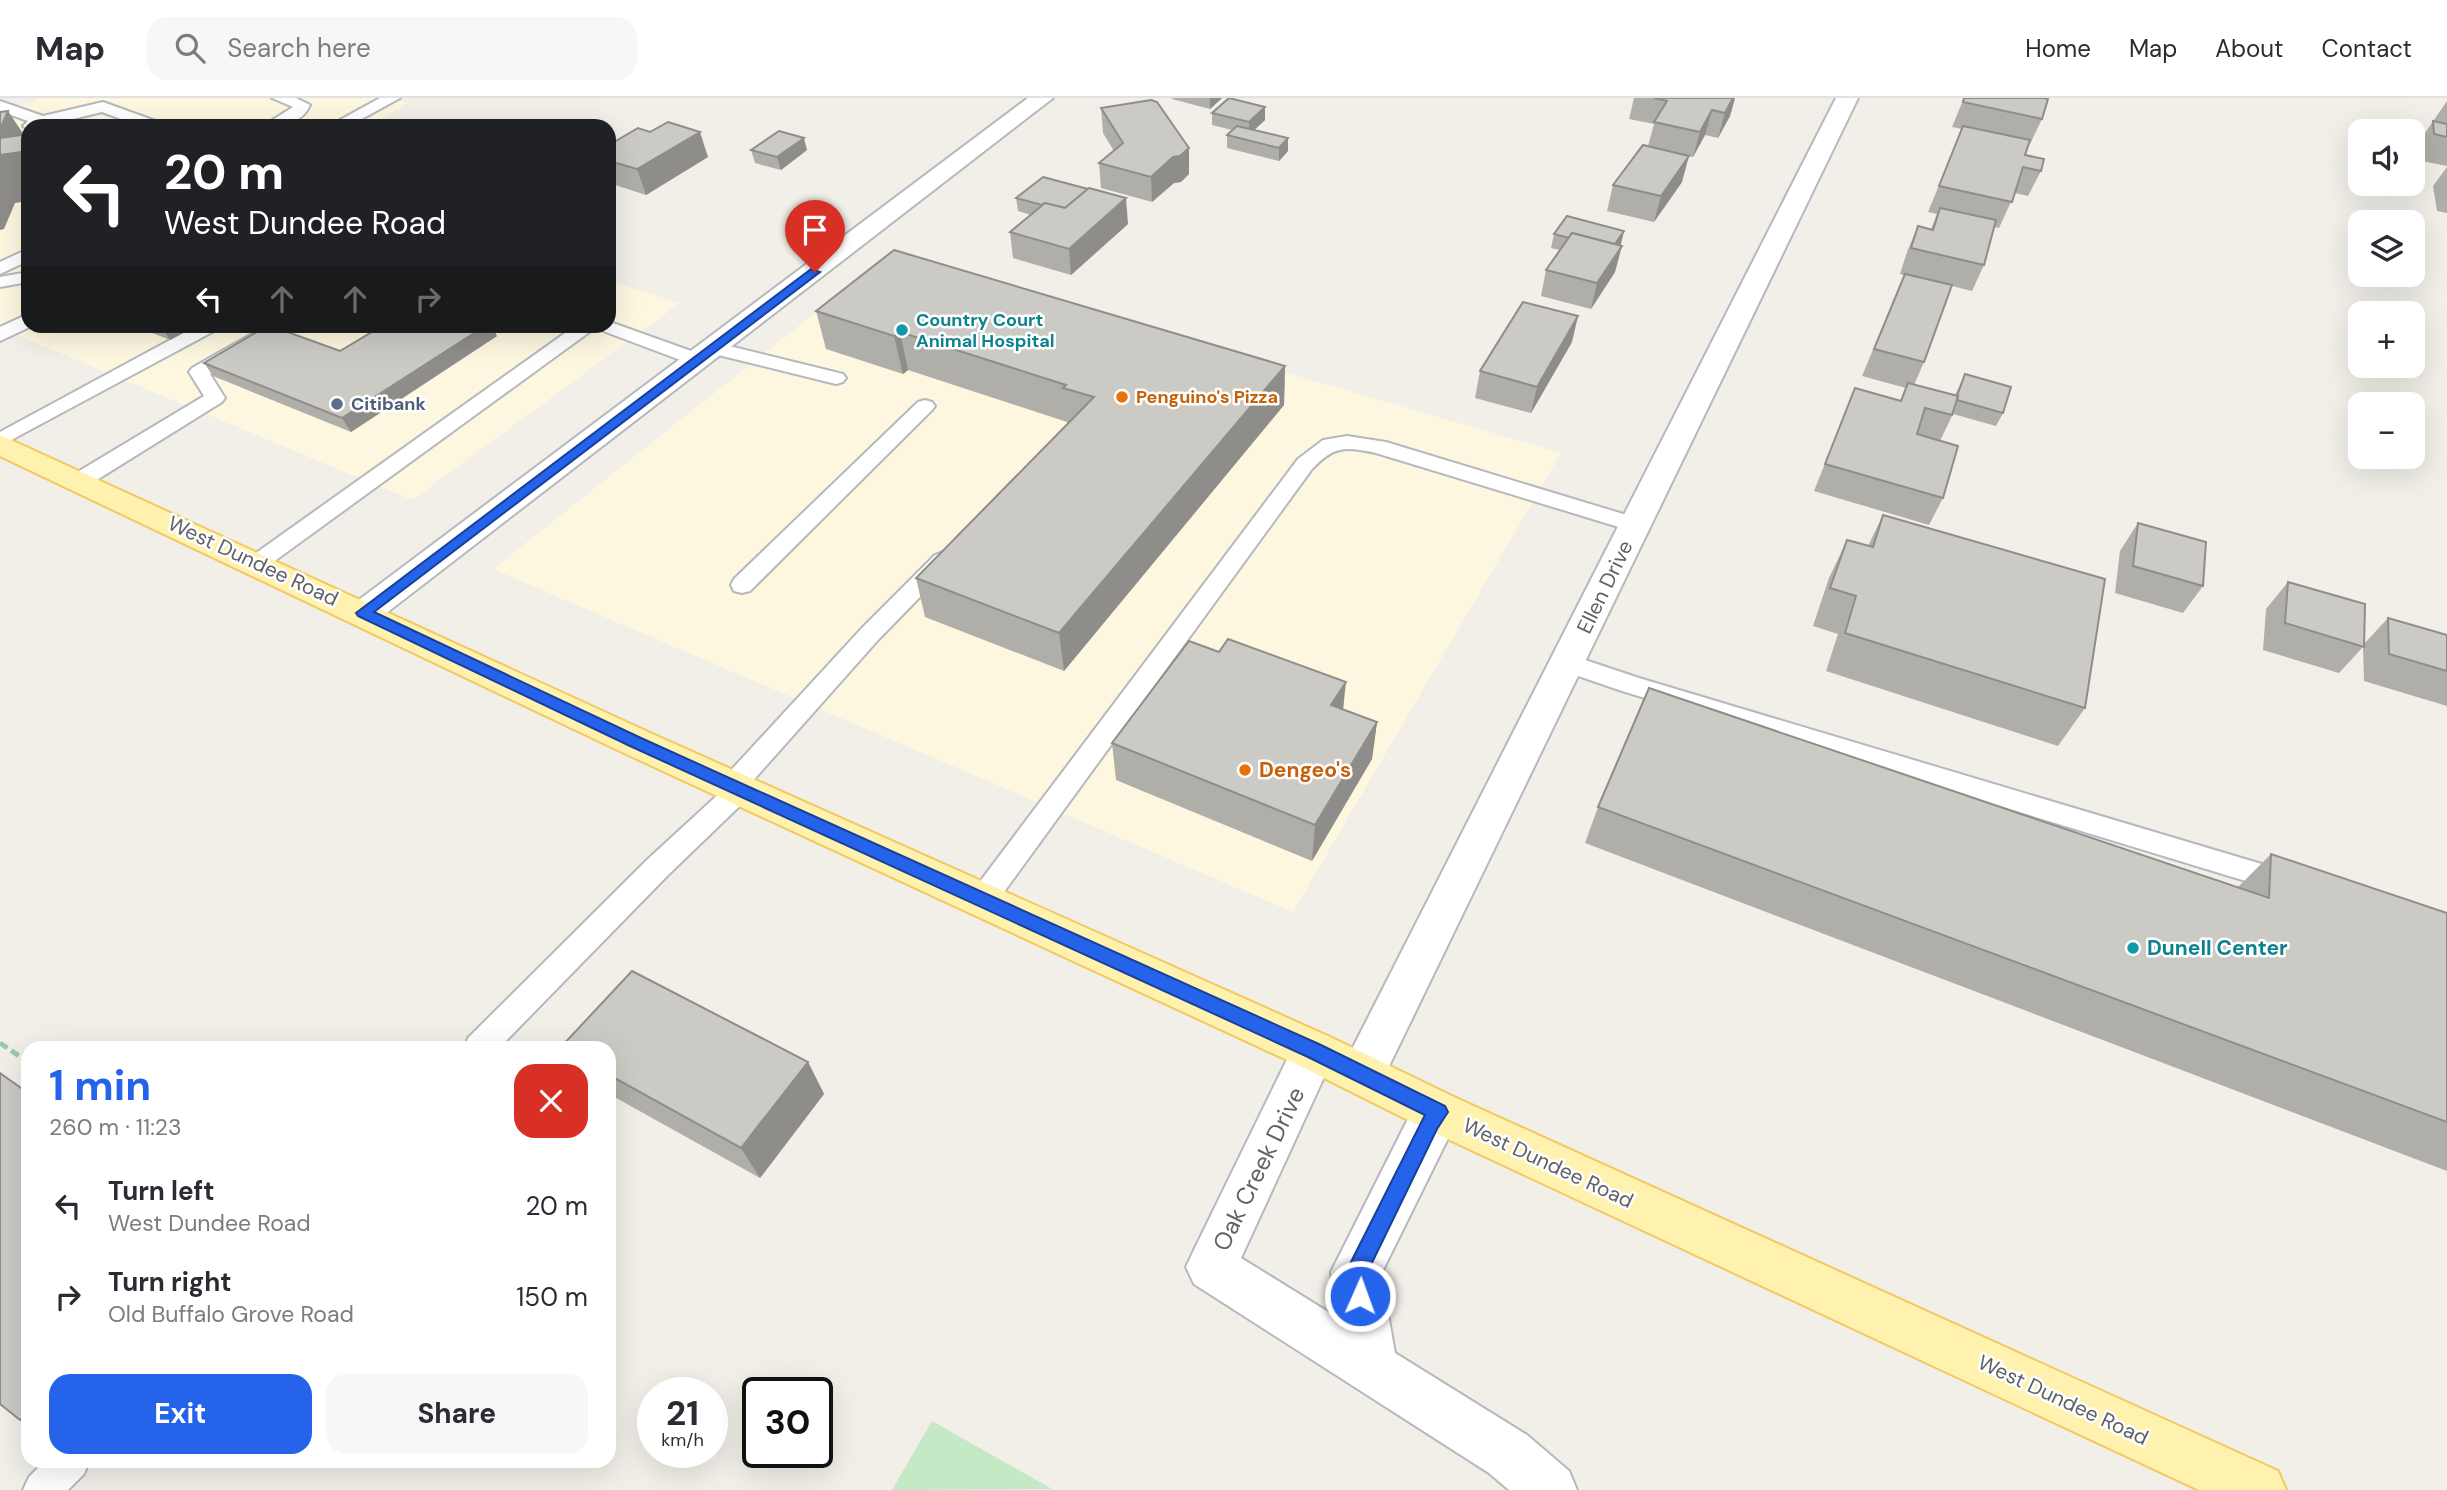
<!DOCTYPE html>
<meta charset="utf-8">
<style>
body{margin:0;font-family:"DM Sans",sans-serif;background:#f7f7f7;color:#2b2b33;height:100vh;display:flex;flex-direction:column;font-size:26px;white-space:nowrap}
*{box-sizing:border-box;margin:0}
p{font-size:23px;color:#7c7c81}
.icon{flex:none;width:38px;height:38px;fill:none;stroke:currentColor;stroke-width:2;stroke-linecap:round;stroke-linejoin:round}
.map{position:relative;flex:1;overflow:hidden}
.panel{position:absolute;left:21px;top:943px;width:595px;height:427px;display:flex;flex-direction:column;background:#fff;border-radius:21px;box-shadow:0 7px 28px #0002}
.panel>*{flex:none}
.top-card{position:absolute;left:21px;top:21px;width:595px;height:214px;border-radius:21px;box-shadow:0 7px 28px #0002;background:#202124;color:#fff;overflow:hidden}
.fabs{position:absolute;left:2348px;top:21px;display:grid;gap:14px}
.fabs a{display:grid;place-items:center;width:77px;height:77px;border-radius:14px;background:#fff;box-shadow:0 7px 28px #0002;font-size:35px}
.speed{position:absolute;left:637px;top:1279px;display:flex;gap:14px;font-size:35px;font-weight:700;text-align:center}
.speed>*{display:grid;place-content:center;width:91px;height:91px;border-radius:50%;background:#fff;box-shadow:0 7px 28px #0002;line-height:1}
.speed small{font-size:18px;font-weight:400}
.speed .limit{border:4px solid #111;border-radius:10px;background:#fff;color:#111}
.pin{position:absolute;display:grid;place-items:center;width:60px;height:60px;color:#fff;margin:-72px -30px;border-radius:50% 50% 50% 0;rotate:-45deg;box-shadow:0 0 7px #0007}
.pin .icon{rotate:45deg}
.me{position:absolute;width:77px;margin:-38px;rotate:2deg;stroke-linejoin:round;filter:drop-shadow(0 0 5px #0008)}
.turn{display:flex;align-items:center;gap:24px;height:147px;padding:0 28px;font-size:32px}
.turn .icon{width:91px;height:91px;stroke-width:2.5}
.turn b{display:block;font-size:49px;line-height:60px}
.lanes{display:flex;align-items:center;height:66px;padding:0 28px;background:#0003;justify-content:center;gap:35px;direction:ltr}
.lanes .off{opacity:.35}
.round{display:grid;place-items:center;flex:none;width:74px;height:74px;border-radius:21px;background:#f7f7f7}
.summary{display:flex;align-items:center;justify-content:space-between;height:119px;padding:0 28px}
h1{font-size:42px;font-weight:700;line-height:52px;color:#2563eb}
.action{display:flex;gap:14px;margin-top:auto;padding:14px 28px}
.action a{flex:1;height:80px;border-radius:21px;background:#2563eb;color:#fff;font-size:28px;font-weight:700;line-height:80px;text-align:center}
.action a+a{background:#f7f7f7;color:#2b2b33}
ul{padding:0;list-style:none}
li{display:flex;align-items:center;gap:21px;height:91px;padding:0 28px}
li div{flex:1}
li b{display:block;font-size:26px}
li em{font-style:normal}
header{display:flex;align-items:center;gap:42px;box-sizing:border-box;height:98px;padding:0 35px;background:#fff;border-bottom:2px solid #e1e1e2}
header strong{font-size:33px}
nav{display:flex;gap:38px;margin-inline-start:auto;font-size:24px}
.search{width:490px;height:63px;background:#f7f7f7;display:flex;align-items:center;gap:18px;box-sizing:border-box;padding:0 24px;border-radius:21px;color:#7c7c81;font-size:26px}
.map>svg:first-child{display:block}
.commercial{fill:#fef7e0}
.green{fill:#c5e8c5}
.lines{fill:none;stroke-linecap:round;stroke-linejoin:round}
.service-casing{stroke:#b5b8bc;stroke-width:4}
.minor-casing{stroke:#b5b8bc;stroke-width:4}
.primary-casing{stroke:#f2c960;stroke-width:4}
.path{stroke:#9cc7a9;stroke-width:5;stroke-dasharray:9 4.5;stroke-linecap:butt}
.service{fill:#fff;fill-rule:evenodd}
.minor{fill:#fff;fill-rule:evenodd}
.primary{fill:#fff2af;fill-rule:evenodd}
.wall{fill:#afaea9}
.shaded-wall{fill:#8f8d8a}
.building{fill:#cccac5;stroke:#8f8d8a;stroke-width:2}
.route{fill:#2563eb;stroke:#184099;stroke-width:2}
.culture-dot{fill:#0f9aa8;stroke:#fff;stroke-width:2.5}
.food-dot{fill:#e8710a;stroke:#fff;stroke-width:2.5}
.service-dot{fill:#5c6f8a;stroke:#fff;stroke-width:2.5}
.labels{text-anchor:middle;stroke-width:5;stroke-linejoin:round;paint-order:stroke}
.far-culture-label{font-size:18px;font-weight:bold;fill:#0d838f;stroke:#fff;text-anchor:start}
.far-food-label{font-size:18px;font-weight:bold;fill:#c56008;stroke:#fff;text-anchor:start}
.far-service-label{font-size:18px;font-weight:bold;fill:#4e5e75;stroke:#fff;text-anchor:start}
.street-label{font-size:21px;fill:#5f6368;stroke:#fff}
.food-label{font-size:21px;font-weight:bold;fill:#c56008;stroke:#fff;text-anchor:start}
.culture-label{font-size:21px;font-weight:bold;fill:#0d838f;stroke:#fff;text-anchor:start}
.near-street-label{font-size:24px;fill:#5f6368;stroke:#fff}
</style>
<header>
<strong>Map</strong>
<div class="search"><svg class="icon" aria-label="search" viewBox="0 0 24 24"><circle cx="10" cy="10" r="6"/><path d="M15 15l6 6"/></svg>Search here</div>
<nav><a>Home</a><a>Map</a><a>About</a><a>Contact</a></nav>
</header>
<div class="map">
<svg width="2447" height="1392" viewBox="0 0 2447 1392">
<rect width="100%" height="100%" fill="#f1efe8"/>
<g class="commercial">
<polygon points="41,0 389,0 407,5 370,28 28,28 28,228 609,228 609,183 680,205 412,402 0,230 0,18"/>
<polygon points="887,158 1561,355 1293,814 493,471"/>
</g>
<polygon class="green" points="932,1323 1052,1391 892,1392"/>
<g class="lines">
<defs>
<g id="service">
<path d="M272,0H296L310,7C302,26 282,28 263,28L293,9Z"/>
<polygon points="380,0 400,0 349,28 329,28"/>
<polygon points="0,3 43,18 103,4 161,25 163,28 140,28 102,14 44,28 28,28 28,32 23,28 28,23 0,13"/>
<polygon points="28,151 28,163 0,176 0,164"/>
<polygon points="28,174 28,184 0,189 0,179"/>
<polygon points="28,216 28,228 32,228 0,243 0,229"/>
<polygon points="610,224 705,258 708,262 705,266 691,266 595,230 265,470 257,473 249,470 246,465 249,460 575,228 609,228"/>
<polygon points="196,228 218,228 216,232 0,348 0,334"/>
<polygon points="266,228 288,228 210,276 225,300 222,304 87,388 71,388 68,383 71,378 204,298 189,274 192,270"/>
<polygon points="713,244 843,276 846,280 843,284 836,286 706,254 703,250 706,246"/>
<polygon points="925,302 932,304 935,308 932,312 750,493 742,495 734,493 731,487 734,481 918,304"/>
<path d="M1347,338L1386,344L1643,422L1646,427L1643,432L1635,434L1376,355C1345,349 1335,347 1312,371L993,809L983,813L973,809L969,801L973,793L1298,361L1323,342Z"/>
<polygon points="943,454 951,457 954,462 951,467 878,542 750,686 753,692 749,699 668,777 499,950 464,950 468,940 648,761 722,693 719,688 723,681 862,530 935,457"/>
<polygon points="1567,556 1639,580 2285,773 2295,776 2299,784 2295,792 2285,795 1622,593 1558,571 1555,565 1558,559"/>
<polygon points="45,1363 89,1363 84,1376 68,1392 23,1392 29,1379"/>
</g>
<g id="minor">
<polygon points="1028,0 1053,0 376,523 364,527 352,523 347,515 352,507"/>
<polygon points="1836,0 1858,0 1378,991 1362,997 1346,991 1340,977 1346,963"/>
<polygon points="1314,933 1330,939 1336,953 1241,1160 1338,1220 1331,1174 1414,1009 1422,999 1438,993 1454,999 1461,1014 1381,1176 1395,1255 1527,1337 1569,1373 1577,1392 1509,1392 1489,1375 1194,1186 1186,1169 1194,1152 1298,939"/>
</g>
<polygon id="primary" points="0,337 648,634 1330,939 1454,999 2278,1373 2286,1392 2199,1392 1422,1029 1298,967 622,654 0,358"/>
</defs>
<use href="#service" class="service-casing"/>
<use href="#minor" class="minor-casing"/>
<use href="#primary" class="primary-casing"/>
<polyline class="path" points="0,945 28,964"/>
<use href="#service" class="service"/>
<use href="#minor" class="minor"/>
<use href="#primary" class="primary"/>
</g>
<g class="wall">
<polygon points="1172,0 1222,0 1210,11 1172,1"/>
<polygon points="1634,0 1735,0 1730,18 1718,40 1705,37 1693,59 1684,57 1682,84 1654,124 1607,113 1613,87 1648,48 1654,26 1629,21"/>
<polygon points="1964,0 2042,21 2030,46 2029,45 2025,57 2041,73 2028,98 2015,95 1999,130 1994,129 1984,167 1972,193 1952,188 1924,264 1914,287 1955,297 1965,276 2003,315 1996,328 1953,316 1940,343 1943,400 1929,427 1814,393 1855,290 1900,303 1906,290 1862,278 1904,177 1900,176 1907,154 1918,128 1931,131 1937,116 1928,114 1962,31 1952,29"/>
<polygon points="2447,3 2447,68 2417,62 2416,48"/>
<polygon points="1101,10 1189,76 1181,84 1174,85 1152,104 1101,90 1099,65 1114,53 1103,35"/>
<polygon points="1212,15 1265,22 1254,32 1288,53 1279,63 1227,50 1227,37 1232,32 1212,27"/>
<polygon points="609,47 708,59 646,97 609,85"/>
<polygon points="751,52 807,52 781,72 755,65"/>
<polygon points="2447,69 2447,115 2437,113 2433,88"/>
<polygon points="1016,100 1128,126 1071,177 1013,160 1010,134 1031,117 1018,113"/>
<polygon points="1624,133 1620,147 1615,174 1591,211 1541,198 1546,172 1560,152 1551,150 1554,136"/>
<polygon points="816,213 1285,268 1284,307 1064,573 925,519 916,480 1067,327 1067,324 908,272 903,276 826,251"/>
<polygon points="135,228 196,228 170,242"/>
<polygon points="497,238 351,334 213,278 204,265 340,253"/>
<polygon points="1572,244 1531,315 1475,300 1480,273"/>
<polygon points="1883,417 2085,610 2058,648 1826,573 1838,536 1813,528 1829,480 1847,442 1868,448"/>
<polygon points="2138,425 2203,488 2183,515 2115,495 2120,453"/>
<polygon points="2288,484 2364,546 2388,520 2447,537 2447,608 2364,583 2363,549 2339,575 2263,552 2266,511"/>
<polygon points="1343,612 1377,624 1372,661 1312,763 1116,682 1112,645"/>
<polygon points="1598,709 2237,790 2271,756 2447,815 2447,1073 1585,745"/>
<polygon points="609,950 808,964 824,996 760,1080 609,996"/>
</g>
<g class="shaded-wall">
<polygon points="1210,0 1222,0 1210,11"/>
<polygon points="1733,0 1735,0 1730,18 1718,40 1725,15"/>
<polygon points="1265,9 1265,22 1249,37 1249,24"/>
<polygon points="1712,12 1705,37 1693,59 1700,34"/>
<polygon points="8,13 28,43 28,103 15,105 4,131 0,132 0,31"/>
<polygon points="700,34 708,59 646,97 637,71"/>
<polygon points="804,40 807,52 781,72 777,59"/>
<polygon points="1288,40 1288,53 1279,63 1279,50"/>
<polygon points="1189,50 1189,76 1181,84 1174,85 1152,104 1151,79 1173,59"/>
<polygon points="1689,58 1682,84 1654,124 1661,98"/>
<polygon points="1126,100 1128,126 1071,177 1069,151"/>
<polygon points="1624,133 1621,146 1608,164 1611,151"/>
<polygon points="1622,148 1615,174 1591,211 1597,185"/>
<polygon points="1578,218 1572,244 1531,315 1537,289"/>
<polygon points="161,228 196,228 170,242"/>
<polygon points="485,228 492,228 497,238 351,334 342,320"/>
<polygon points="900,234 908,272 903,276 894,238"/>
<polygon points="1285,268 1284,307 1064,573 1059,535"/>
<polygon points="1346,584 1342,622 1331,607"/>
<polygon points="1377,624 1372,661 1312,763 1315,727"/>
<polygon points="808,964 824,996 760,1080 741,1050"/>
<polygon points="28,1314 28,1325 20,1322"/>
</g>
<g class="building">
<polygon points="1229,0 1265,9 1249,24 1212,15"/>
<polygon points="1654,0 1733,0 1725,15 1712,12 1700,34 1654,24 1667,3"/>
<polygon points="1964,0 2043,0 2048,1 2042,21 1963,4"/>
<polygon points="1151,2 1157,4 1189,50 1180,58 1173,59 1151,79 1099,65 1123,45 1101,10"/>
<polygon points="8,13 0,31 0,14"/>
<polygon points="2433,23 2447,26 2447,39 2434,36"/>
<polygon points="668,24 700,34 637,71 609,63 609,47 638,30 650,34"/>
<polygon points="1237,28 1288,40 1279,50 1227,37"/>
<polygon points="1963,28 2030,42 2025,57 2044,61 2041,73 2023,69 2012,104 1939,88"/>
<polygon points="779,33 804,40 777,59 751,52"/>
<polygon points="28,36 28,53 0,57 0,40"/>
<polygon points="1643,47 1689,58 1661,98 1613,87"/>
<polygon points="1043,79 1088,91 1065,110 1045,105 1042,107 1016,100"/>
<polygon points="1089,90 1126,100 1069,151 1010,134 1045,105 1065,110"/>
<polygon points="1940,110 1996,122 1984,167 1911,150 1918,128 1933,132"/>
<polygon points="1567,118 1624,133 1615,146 1572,135 1569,140 1554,136"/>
<polygon points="1572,135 1622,148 1597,185 1546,172"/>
<polygon points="894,152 1285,268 1059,535 916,480 1094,299 1063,290 1066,287 900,234 894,238 816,213"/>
<polygon points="1905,176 1952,187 1924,264 1874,251"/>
<polygon points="1523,204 1578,218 1537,289 1480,273"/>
<polygon points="267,228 271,228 340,253 382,228 485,228 342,320 204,265"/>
<polygon points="1965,276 2011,289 2003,315 1957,302 1958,298 1957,298"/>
<polygon points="1908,285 1958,298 1952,317 1925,310 1917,336 1958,348 1943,400 1825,366 1855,290 1901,303"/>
<polygon points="1883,417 2105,481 2085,610 1845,535 1856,498 1830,490 1847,442 1873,449"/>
<polygon points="2138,425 2206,444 2203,488 2133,468"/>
<polygon points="2288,484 2365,506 2364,549 2285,525"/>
<polygon points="2388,520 2447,537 2447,573 2389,556"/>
<polygon points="1228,541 1346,584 1331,607 1377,624 1315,727 1112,645 1189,543 1219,554"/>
<polygon points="1649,590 2269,800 2271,756 2447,815 2447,1024 1598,709"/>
<polygon points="632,873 808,964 741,1050 609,977 609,950 560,950"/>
<polygon points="0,975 28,995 28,1314 20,1322 0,1306"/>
</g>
<polygon class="route" points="811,171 820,174 374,514 641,640 1321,947 1445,1008 1448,1014 1437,1031 1367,1175 1370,1198 1367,1205 1360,1208 1353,1205 1346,1174 1425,1017 1308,959 630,648 358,518 356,515"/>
<g class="culture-dot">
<circle cx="902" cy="232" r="7"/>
<circle cx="2133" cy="850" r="7"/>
</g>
<g class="food-dot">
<circle cx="1122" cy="299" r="7"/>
<circle cx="1245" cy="672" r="7"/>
</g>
<circle class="service-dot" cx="337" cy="306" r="7"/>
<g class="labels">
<g class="far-culture-label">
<text x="916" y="228">Country Court<tspan x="916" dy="21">Animal Hospital</tspan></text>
</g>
<g class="far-food-label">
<text x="1136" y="305">Penguino's Pizza</text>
</g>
<g class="far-service-label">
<text x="351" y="312">Citibank</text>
</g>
<g class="street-label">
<text transform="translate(253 463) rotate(25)" y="7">West Dundee Road</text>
<text transform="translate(1605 489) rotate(-64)" y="7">Ellen Drive</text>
<text transform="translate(1548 1065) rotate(25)" y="7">West Dundee Road</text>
<text transform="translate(2063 1302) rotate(25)" y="7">West Dundee Road</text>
</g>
<g class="food-label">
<text x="1259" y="679">Dengeo's</text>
</g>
<g class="culture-label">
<text x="2147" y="857">Dunell Center</text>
</g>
<g class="near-street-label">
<text transform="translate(1259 1071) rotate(-64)" y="8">Oak Creek Drive</text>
</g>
</g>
</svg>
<div class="fabs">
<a><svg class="icon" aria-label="sound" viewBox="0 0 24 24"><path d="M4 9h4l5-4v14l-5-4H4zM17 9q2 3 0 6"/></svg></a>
<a><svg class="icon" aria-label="layers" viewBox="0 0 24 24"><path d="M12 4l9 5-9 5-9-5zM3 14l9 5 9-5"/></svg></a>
<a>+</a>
<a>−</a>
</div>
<div class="speed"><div>21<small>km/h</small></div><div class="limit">30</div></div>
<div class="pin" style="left:815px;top:174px;background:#d93025"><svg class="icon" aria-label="arrive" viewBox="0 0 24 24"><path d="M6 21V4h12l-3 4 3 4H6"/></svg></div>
<svg class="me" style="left:1360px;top:1198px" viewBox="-20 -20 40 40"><circle r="17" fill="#2563eb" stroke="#fff" stroke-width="3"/><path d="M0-11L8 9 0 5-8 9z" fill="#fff"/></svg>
<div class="top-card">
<div class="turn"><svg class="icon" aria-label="left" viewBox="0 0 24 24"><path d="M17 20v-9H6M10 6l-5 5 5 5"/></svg><div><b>20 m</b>West Dundee Road</div></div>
<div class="lanes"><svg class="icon" aria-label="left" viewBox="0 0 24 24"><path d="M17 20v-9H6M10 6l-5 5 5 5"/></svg><svg class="icon off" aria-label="ahead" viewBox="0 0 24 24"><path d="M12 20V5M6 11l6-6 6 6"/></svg><svg class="icon off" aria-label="ahead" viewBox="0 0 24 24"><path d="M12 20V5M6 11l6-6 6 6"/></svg><svg class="icon off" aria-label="right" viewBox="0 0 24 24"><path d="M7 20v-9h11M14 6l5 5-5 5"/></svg></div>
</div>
<section class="panel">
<div class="summary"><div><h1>1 min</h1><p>260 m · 11:23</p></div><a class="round" style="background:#d93025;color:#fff"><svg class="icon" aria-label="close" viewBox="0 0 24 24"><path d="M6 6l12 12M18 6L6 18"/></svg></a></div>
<ul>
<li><svg class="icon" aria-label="left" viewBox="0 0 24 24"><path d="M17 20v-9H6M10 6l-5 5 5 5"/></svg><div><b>Turn left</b><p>West Dundee Road</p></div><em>20 m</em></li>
<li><svg class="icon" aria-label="right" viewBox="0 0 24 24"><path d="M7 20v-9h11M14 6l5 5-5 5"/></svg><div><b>Turn right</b><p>Old Buffalo Grove Road</p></div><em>150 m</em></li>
</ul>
<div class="action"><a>Exit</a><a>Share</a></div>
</section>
</div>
